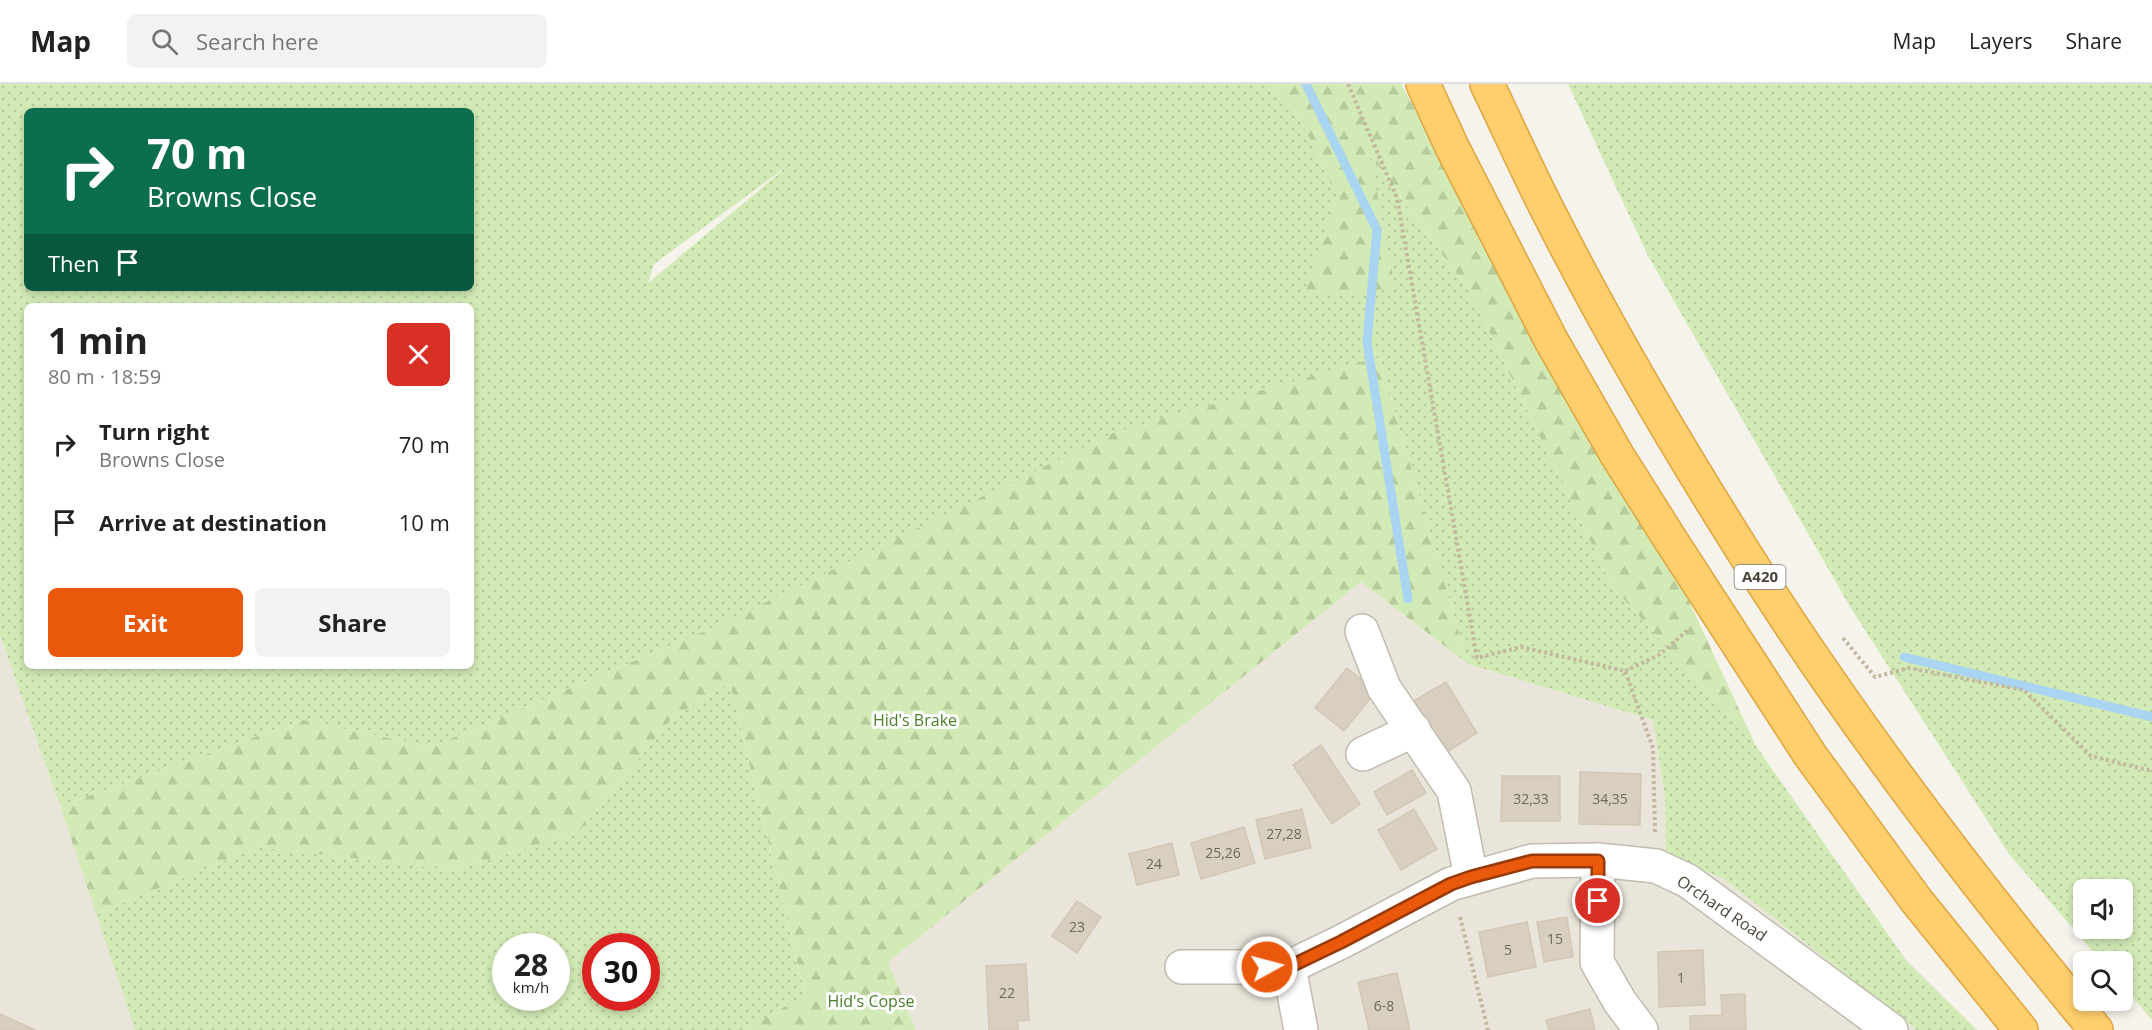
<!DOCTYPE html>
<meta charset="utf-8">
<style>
body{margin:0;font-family:"Open Sans",sans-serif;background:#f2f2f2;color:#222;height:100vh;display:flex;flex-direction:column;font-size:22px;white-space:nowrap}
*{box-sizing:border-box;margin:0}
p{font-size:20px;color:#767676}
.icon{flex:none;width:33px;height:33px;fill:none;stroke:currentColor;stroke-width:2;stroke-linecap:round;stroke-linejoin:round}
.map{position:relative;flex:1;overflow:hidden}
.panel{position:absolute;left:24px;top:219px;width:450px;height:366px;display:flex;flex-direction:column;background:#fff;border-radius:9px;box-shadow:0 3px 9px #0003}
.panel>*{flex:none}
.banner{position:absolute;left:24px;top:24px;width:450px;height:183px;border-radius:9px;box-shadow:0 3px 9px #0003;background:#0b6e4f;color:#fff;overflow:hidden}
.buttons{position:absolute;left:2073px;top:795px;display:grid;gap:12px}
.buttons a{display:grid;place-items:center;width:60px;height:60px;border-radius:9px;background:#fff;box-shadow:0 3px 9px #0003;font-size:30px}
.speed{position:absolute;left:492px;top:849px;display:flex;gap:12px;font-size:30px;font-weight:700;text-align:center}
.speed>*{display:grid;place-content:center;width:78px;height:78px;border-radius:50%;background:#fff;box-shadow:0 3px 9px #0003;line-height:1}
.speed small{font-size:15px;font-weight:400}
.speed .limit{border:9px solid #d22;background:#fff;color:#111}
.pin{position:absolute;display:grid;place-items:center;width:51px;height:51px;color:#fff;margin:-26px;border:3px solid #fff;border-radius:50%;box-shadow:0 2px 6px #0007}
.me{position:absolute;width:66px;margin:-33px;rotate:83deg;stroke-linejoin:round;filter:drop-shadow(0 0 4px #0008)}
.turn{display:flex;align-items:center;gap:21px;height:126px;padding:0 24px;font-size:27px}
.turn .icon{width:78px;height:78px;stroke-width:2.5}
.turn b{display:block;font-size:42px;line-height:51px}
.then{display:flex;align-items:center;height:57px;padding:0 24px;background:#0003;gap:12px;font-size:22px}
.round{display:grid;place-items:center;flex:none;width:63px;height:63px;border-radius:9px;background:#f2f2f2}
.overview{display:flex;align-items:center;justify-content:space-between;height:102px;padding:0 24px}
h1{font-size:36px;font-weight:700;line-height:45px}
.cta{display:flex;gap:12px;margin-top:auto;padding:12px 24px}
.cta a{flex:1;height:69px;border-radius:9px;background:#ea580c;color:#fff;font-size:24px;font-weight:700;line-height:69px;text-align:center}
.cta a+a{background:#f2f2f2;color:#222}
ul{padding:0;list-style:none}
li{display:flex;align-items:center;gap:18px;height:78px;padding:0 24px}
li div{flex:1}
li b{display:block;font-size:22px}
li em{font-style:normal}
header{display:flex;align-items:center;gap:36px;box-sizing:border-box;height:84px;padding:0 30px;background:#fff;border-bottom:2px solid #e0e0e0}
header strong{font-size:28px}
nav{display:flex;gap:33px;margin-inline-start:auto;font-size:21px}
.search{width:420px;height:54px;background:#f2f2f2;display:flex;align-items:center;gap:15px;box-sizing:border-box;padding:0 21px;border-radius:9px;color:#767676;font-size:22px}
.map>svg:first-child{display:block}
.residential{fill:#eae5da}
.grass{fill:url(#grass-dots);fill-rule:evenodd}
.forest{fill:url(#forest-firs)}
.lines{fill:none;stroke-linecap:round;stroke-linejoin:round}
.stream{stroke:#a9d4f2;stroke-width:9}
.building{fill:#d8cfc1;stroke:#d3c7b4;stroke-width:1.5}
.minor-casing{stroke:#c2bbae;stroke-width:36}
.highway-casing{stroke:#e0a43c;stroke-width:36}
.path{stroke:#c4b79f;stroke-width:4;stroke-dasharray:3 3;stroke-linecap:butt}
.minor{stroke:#fff;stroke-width:33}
.highway{stroke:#ffcf6e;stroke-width:33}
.route-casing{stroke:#983908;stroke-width:15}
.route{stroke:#ea580c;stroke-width:10}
.labels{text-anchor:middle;stroke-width:6;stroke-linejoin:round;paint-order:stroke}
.number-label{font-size:14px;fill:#6e675b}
.shield{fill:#fff;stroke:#817c74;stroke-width:1.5}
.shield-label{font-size:15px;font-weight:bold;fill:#4b4439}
.park-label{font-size:16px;fill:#4a7f2a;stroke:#fff}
.street-label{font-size:16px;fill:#4b4439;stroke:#fff}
</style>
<header>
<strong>Map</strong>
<div class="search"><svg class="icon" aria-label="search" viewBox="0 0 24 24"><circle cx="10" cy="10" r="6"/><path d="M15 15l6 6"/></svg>Search here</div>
<nav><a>Map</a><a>Layers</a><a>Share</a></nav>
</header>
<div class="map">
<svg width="2152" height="946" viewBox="0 0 2152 946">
<defs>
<pattern id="grass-dots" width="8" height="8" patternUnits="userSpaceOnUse" patternTransform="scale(1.5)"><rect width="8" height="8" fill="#d2eab5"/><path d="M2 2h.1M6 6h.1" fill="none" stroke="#b6ca9c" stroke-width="1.8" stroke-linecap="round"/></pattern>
<pattern id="forest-firs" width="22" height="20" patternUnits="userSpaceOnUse" patternTransform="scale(1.5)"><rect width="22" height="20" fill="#d2eab5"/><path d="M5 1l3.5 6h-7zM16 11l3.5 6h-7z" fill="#b6ca9c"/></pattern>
</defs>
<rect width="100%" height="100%" fill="#f6f3ec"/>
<g class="residential">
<polygon points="1361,498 1468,580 1653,636 1665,712 1666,770 1724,795 1917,946 916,946 887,878"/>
<polygon points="0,551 60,722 135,946 0,946"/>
</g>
<g class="grass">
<path d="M0,0H1263L1298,31L1337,112L1306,209L1369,70L1470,208L1612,502L1756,662L1906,876L1977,946H1917L1724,795L1666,770L1665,712L1653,636L1468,580L1379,273L717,542L431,663L303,636L60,722L0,551ZM27,27H471V204H27ZM782,86V87L648,199L654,180ZM27,222H471V582H27Z"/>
<path d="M1568,0H2152V936L2123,902L2122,878L2101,877L2009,770L1852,526L1648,172ZM2084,806H2122V844H2084Z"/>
<path d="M730,599L805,912L745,946H135L96,830L257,763L454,786L578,749L673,633ZM506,862H556V914H506ZM596,862H646V914H596Z"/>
</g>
<g class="forest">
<polygon points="1263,0 1401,0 1541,259 1682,502 1756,662 1612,502 1470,208 1370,71 1395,203 1371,208 1305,209 1337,112 1298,31"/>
<polygon points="1379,273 1468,580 1361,498 888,878 916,946 745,946 805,911 730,599 673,633 578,749 454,786 257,763 96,830 60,722 303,636 431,663 717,542 1115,348"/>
</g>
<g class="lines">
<g class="stream">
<polyline points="1306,0 1377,146 1367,258 1408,515"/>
<polyline points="1904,573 2152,633"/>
</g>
</g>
<g class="building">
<polygon points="1347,584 1376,607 1344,647 1315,624"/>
<polygon points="1446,598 1477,649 1444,670 1412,618"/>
<polygon points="1321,661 1360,720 1332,740 1293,681"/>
<polygon points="1412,686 1426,709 1387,731 1374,708"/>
<polygon points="1580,688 1641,690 1640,741 1579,740"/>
<polygon points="1502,692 1560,692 1560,737 1501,737"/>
<polygon points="1302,725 1311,764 1265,775 1256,736"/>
<polygon points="1414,725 1437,765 1401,786 1378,746"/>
<polygon points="1244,743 1255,779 1201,795 1191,759"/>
<polygon points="1172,759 1179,791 1137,801 1129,770"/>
<polygon points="1077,817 1101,833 1077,869 1052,852"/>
<polygon points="1567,833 1573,873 1544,878 1537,838"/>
<polygon points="1527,838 1536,883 1488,893 1479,848"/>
<polygon points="1703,866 1705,921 1659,923 1658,868"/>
<polygon points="1026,880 1029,936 1018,937 1018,946 989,946 986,882"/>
<polygon points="1397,889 1410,946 1369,946 1358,898"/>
<polygon points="1745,910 1746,946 1690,946 1690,932 1722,931 1721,911"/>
<polygon points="1590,925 1595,946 1549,946 1546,936"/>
<polygon points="0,930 35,946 0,946"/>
</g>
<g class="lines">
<defs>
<g id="minor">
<polyline points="1362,547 1384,604 1454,707 1471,793"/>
<polyline points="1363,670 1414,646"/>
<polyline points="1598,776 1597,878 1620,918 1641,946"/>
<polyline points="1182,883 1289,883"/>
<polyline points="1301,946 1289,883 1341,858 1451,800 1532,777 1598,776 1656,782 1688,797 1891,946"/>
</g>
<g id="highway">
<polyline points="1423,0 1452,63 1551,256 1617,371 1670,455 1810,671 1916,816 2021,946"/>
<path d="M1487,0C1507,41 1525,82 1546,123C1601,232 1663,339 1728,443C1837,620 1964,787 2096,946"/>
</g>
</defs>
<use href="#minor" class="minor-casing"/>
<use href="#highway" class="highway-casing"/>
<g class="path">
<polyline points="1348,0 1397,114 1477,574 1521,563 1625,587 1653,664 1655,748"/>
<polyline points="1843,554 1875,593 1909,584 2024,606 2091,672 2152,687"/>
<polyline points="1625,587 1659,571 1689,545"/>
<polyline points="1460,833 1488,946"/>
</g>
<use href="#minor" class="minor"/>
<use href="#highway" class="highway"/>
</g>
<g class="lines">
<defs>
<polyline id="route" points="1267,883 1289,883 1341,858 1451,800 1471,793 1532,777 1598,777 1598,817"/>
</defs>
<use href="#route" class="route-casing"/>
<use href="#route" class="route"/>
</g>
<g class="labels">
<g class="number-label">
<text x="1531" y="720">32,33</text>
<text x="1610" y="720">34,35</text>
<text x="1284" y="755">27,28</text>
<text x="1223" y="774">25,26</text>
<text x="1154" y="785">24</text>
<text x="1077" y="848">23</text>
<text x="1555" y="860">15</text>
<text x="1508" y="871">5</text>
<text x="1681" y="899">1</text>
<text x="1007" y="914">22</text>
<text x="1384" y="927">6-8</text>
</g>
<rect class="shield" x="1734.5" y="481" width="51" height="24" rx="4.5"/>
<g class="shield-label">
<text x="1760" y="498">A420</text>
</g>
<g class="park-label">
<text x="915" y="642">Hid's Brake</text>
<text x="871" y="923">Hid's Copse</text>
</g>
<g class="street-label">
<text transform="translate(1722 824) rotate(34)" y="6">Orchard Road</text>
</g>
</g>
</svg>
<div class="buttons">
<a><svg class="icon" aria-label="sound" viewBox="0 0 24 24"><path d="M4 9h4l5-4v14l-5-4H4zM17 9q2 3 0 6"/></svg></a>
<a><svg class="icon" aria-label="search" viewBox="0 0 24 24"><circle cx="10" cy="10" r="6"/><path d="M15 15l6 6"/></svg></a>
</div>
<div class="speed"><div>28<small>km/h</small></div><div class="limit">30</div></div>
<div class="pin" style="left:1598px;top:817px;background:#d93025"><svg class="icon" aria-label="arrive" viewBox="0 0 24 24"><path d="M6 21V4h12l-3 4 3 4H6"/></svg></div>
<svg class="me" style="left:1267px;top:883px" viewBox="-20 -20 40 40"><circle r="17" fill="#ea580c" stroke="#fff" stroke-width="3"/><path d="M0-11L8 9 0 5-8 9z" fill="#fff"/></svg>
<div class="banner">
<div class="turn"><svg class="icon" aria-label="right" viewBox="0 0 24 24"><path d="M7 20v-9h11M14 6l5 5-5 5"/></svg><div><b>70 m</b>Browns Close</div></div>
<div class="then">Then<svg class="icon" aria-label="arrive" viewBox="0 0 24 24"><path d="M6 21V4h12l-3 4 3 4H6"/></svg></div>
</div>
<section class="panel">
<div class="overview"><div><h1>1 min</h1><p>80 m · 18:59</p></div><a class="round" style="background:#d93025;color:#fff"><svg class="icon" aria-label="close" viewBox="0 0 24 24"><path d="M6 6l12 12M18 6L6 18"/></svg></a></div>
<ul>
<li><svg class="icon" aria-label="right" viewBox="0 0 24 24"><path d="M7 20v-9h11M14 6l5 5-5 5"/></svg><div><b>Turn right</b><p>Browns Close</p></div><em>70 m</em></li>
<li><svg class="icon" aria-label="arrive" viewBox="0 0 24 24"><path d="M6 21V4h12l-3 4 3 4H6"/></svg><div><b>Arrive at destination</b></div><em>10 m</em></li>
</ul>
<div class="cta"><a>Exit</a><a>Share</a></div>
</section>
</div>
